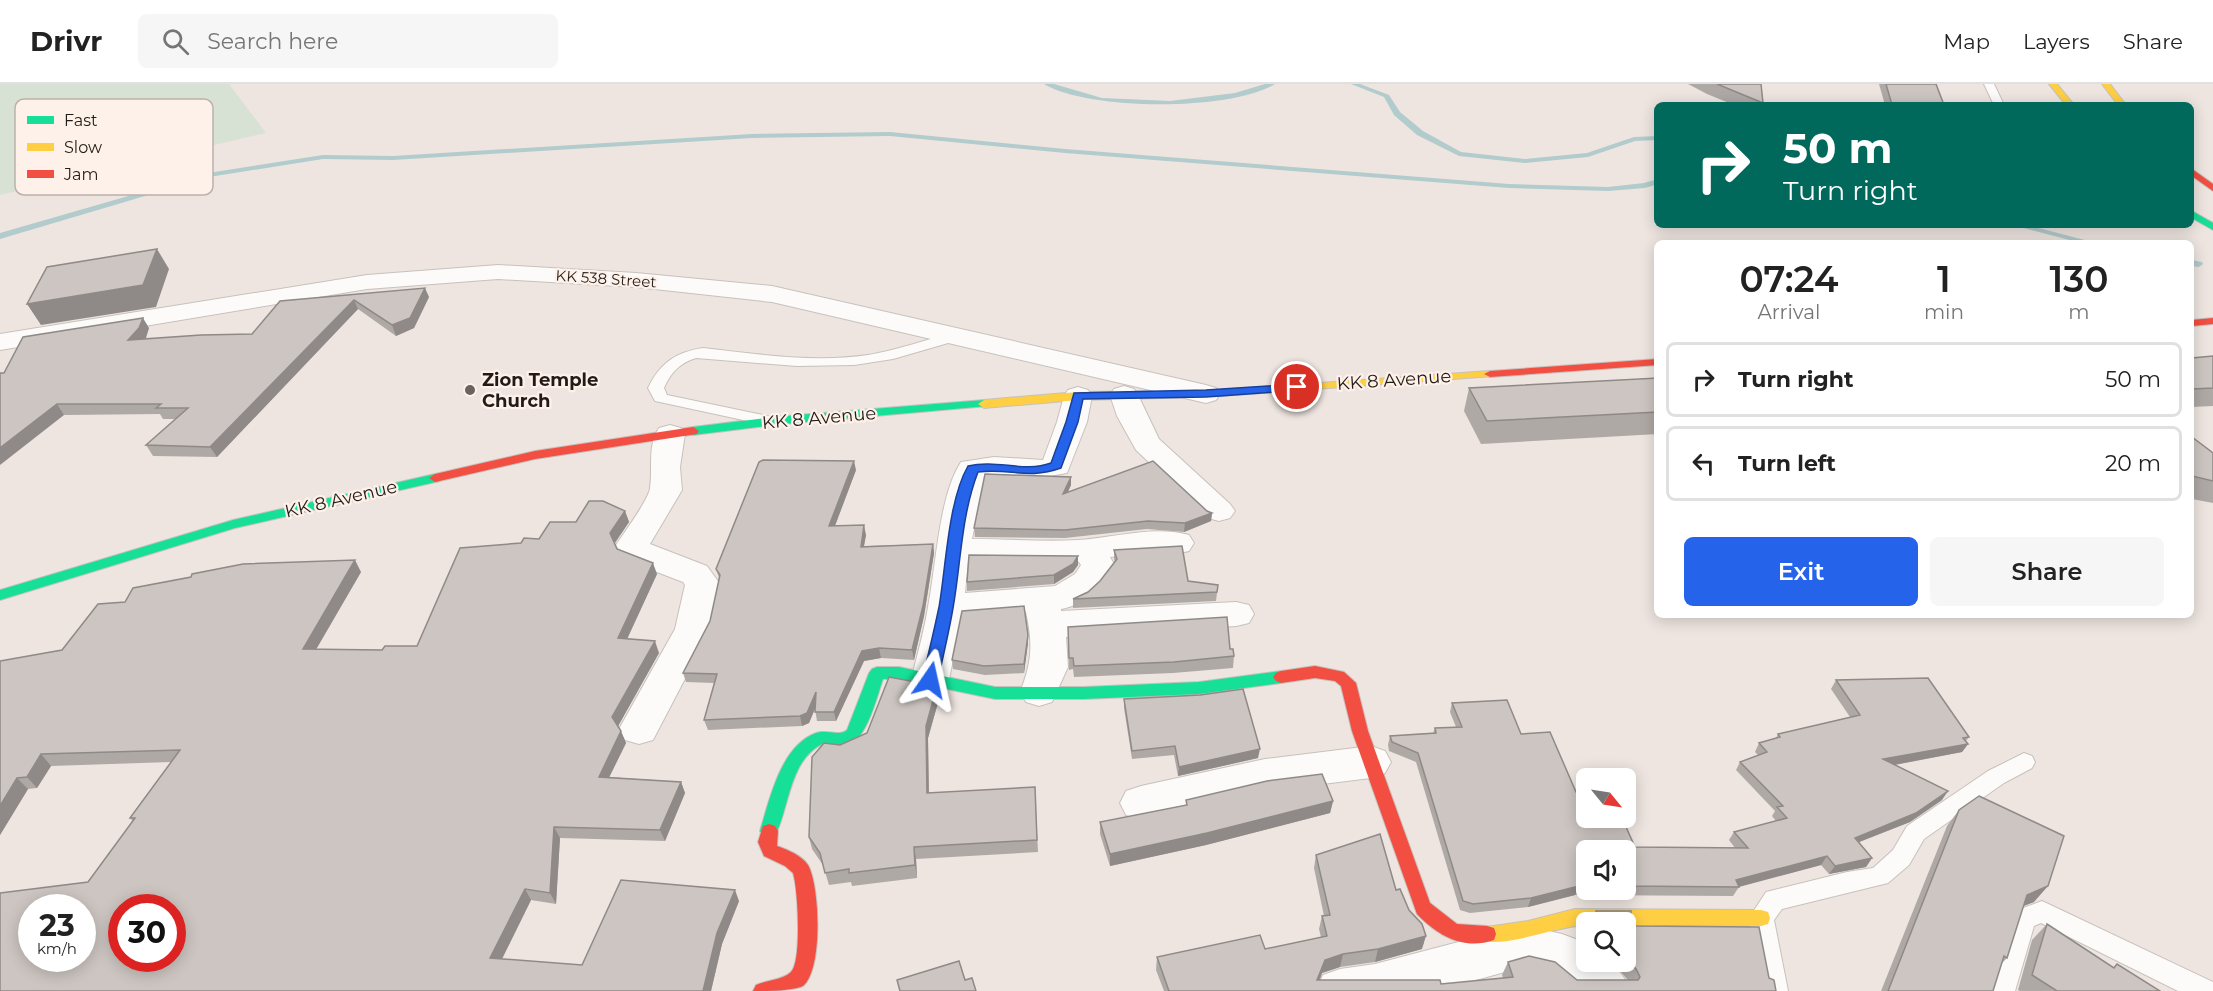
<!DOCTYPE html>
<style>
body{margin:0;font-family:Montserrat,sans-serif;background:#f6f6f6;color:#222;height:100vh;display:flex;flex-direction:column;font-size:22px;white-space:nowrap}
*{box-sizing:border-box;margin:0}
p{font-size:20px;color:#767676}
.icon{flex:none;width:33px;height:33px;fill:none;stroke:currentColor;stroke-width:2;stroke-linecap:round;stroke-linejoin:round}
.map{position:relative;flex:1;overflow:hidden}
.sheet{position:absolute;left:1654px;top:156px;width:540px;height:378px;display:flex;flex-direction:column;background:#fff;border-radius:9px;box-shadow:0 3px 15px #0003}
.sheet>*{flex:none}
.guide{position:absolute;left:1654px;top:18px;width:540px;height:126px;border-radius:9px;box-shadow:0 3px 15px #0003;background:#00695c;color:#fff;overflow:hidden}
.needle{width:39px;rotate:120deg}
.tools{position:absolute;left:1576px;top:684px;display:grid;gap:12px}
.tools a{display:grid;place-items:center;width:60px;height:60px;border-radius:9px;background:#fff;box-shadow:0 3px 15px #0003;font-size:30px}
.speed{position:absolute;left:18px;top:810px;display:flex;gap:12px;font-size:30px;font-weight:700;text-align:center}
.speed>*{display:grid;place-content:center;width:78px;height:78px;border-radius:50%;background:#fff;box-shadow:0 3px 15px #0003;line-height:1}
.speed small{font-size:15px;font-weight:400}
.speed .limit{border:9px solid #d22;background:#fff;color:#111}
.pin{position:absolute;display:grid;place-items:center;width:51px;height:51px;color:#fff;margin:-26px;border:3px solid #fff;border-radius:50%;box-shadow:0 2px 6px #0007}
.me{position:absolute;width:66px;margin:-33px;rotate:11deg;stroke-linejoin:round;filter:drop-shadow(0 0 4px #0008)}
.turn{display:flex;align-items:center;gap:21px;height:126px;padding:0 30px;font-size:27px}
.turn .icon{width:78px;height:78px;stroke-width:2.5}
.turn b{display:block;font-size:42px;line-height:51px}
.eta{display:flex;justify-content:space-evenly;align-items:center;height:102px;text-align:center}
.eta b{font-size:36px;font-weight:600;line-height:42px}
.button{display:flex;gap:12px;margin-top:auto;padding:12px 30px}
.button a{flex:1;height:69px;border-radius:9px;background:#2563eb;color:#fff;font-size:24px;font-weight:600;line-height:69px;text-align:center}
.button a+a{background:#f6f6f6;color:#222}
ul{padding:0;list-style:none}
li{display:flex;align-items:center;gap:18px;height:75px;margin:0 12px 9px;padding:0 18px;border:3px solid #e0e0e0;border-radius:9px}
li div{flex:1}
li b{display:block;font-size:22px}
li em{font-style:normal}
header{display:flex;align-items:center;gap:36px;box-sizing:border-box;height:84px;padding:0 30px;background:#fff;border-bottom:2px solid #e0e0e0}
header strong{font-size:28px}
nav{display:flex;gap:33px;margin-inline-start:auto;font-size:21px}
.search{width:420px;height:54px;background:#f6f6f6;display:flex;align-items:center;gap:15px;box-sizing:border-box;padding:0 21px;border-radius:9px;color:#767676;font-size:22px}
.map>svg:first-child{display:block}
.green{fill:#d7e2d4}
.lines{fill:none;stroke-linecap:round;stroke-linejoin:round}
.stream{fill:#b2cbcc;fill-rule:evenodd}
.lane-casing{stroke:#c7c1bc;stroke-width:2}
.street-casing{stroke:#c7c1bc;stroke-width:2}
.fast-casing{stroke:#c7c1bc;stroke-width:2}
.slow-casing{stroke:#c7c1bc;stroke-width:2}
.jam-casing{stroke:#c7c1bc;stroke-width:2}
.lane{fill:#fcfbfa;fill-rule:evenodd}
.street{fill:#fcfbfa;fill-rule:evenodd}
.fast{fill:#16e098;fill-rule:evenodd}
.slow{fill:#ffcf43;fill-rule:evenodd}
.jam{fill:#f24e42;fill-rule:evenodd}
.wall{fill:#afa9a6;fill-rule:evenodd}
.shaded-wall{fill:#8f8a87}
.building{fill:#ccc5c1;stroke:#8f8a87;stroke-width:1.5;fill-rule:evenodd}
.route{fill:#2563eb;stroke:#184099;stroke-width:1.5}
.poi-dot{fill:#69625e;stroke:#fef1e9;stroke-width:2}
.labels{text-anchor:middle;stroke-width:4.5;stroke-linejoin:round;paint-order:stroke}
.far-street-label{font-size:15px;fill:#221c18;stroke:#fef1e9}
.poi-label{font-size:18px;font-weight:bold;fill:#221c18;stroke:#fef1e9;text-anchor:start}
.street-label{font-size:18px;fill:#221c18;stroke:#fef1e9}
.key{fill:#fef1e9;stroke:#bcb1aa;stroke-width:1.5}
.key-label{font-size:16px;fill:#221c18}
</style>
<header>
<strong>Drivr</strong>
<div class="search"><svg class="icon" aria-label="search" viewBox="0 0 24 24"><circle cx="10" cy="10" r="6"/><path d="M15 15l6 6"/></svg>Search here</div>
<nav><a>Map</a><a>Layers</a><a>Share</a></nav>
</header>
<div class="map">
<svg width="2213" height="907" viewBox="0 0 2213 907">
<rect width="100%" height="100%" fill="#eee5e0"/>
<polygon class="green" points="0,0 229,0 266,49 0,111"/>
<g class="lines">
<g class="stream">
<path d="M1044,0H1054L1102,14L1170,17L1235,9L1265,0H1275C1231,27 1089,27 1044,0Z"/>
<polygon points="1351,0 1360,0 1389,11 1400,28 1423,47 1461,68 1525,75 1587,69 1634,53 1658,52 1658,56 1635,57 1588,73 1525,79 1459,72 1417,51 1394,31 1384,13"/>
<polygon points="890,48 1065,65 1509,100 1608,103 1644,99 1658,95 1658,100 1645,104 1608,107 1509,104 1065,69 890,52 752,54 393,76 323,75 209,93 0,155 0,149 208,89 323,71 393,72 752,50"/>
<polygon points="2012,141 2027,141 2096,159 2081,159"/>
<polygon points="2192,176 2202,178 2203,180 2199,183 2192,182"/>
</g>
<defs>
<g id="lane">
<polygon points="1984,0 1994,0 2004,21 1994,21"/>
<path d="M957,248L962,249L964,252L962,255L893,275L854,281L797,282L696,274C680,279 671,288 664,304L667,311L772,333L774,336L772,339L766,341L655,317L648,304C660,279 676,268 703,264C757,270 813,279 868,271C899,266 927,255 957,248Z"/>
<polygon points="2024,669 2032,672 2035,678 2032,684 2004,699 1924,755 1909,781 1888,799 1782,825 1774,836 1788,907 1762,907 1749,834 1766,808 1847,788 1873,784 1893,766 1907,742 1988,687"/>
<polygon points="2042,817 2213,898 2213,907 2178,907 2041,839 2034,842 2015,907 1989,907 2015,827"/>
</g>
<g id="street">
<polygon points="498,181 636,189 772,202 1206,301 1216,304 1220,310 1216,316 1206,319 772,218 636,203 498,195 367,205 0,266 0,250 367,191"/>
<polygon points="1124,302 1134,305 1138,311 1159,355 1230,420 1235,427 1230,434 1219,437 1208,434 1136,366 1117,332 1110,311 1114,305"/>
<path d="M1078,303L1088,306L1092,312L1087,338L1067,389L1033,395L985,392L972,455C1007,455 1043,458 1078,456C1115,454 1152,441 1189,451L1194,459L1189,467C1163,474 1136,469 1110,473L1115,482C1101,504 1088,520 1061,525V527L1236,518L1249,521L1254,530L1249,539L1236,542L1066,553L1068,583L1052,618L1039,622L1026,618L1020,608C1032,579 1033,559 1026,528L961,534L949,596L943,606L930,610L917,606L911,596C917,572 924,548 928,523C936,483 939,411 961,378L994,373L1043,376L1057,338L1064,312L1068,306ZM968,477L1079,478L1081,481L1075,490L1055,502L965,509Z"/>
<path d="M670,341L681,344L685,350L680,383L682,406L650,460L707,482L720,500L711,545L653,656L639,660L625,656L619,645L675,545L685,501L683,498L623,475L616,461C624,449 649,415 650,404C653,384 647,361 659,344Z"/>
<polygon points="1371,662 1385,667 1391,678 1385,689 1371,694 1265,707 1141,736 1126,731 1120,719 1126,707 1141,702 1265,675"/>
<path d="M1523,841L1562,850L1578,856L1587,863V878C1613,878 1620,883 1631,907H1571L1550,889L1523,883L1436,907H1316L1323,891L1340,885L1375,880Z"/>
</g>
<g id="fast">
<polygon points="2192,127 2213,139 2213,146 2192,134"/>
<polygon points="984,316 990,320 988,322 773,341 693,351 687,347 693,343 773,333"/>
<polygon points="435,390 441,394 440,397 235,444 0,516 0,506 233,436"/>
<path d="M877,583H899L995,603H1084L1199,598L1281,587L1286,589L1289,593L1286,597L1281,599L1199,610L1084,615H995L899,595H883C877,612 867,655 848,661C840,663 832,659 824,659C789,675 790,722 775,752L769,754L763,752L760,747C770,714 781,662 816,649C827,645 840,653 847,646L869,589L872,585Z"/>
</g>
<g id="slow">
<polygon points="2049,0 2057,0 2074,21 2066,21"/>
<polygon points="2102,0 2110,0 2126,21 2118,21"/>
<polygon points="1490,287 1496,290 1494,292 1206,313 1078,316 984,324 978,320 984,316 1078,308 1206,307"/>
<path d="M1575,825L1761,826L1768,828L1770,834L1768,840L1761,842L1626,841V838H1587V841C1558,841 1506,865 1480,856L1478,850L1480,844L1528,837Z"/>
</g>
<g id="jam">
<polygon points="2192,85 2213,100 2213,107 2192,92"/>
<polygon points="2213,234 2213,240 2192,242 2192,236"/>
<polygon points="1658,275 1658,281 1490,293 1484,290 1490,287"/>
<polygon points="693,343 699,347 697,350 535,375 435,398 429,394 435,390 535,367"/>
<path d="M1315,582L1344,588L1356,599L1368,647L1430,819L1457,840L1487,842L1494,844L1496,850L1494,856C1464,867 1437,851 1417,830L1352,647L1341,602L1335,597L1315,594L1281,599L1276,597L1273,593L1276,589L1281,587Z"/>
<path d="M769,740L775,742L778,747L777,762C788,766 801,771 808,781C820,802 823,886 803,902C791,907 768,907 753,907L756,901C767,896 783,896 791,888C802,877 798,805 793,789L785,782L764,772L758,758L763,742Z"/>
</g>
</defs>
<use href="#lane" class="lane-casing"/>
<use href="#street" class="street-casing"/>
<use href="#fast" class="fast-casing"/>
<use href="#slow" class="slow-casing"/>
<use href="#jam" class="jam-casing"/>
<use href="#lane" class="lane"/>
<use href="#street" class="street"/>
<use href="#fast" class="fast"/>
<use href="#slow" class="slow"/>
<use href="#jam" class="jam"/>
</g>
<g class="wall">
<polygon points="1688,0 1761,0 1763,19 1763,21 1734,21 1707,10"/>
<polygon points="1879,0 1936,0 1944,21 1885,21"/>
<polygon points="429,213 414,244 396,252 358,225 217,373 153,372 146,361 176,335 163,335 160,330 64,331 4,289 149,244 144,255 252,250 280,217"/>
<polygon points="2213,272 2213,322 2192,323 2192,274"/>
<polygon points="1658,294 1658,350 1481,360 1464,327 1469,304"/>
<polygon points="2192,353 2213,369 2213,419 2192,415"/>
<polygon points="856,386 835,442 866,451 864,462 933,460 934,469 924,532 914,576 881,574 864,577 836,637 817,637 815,625 809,639 802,642 708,646 704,636 714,599 686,598 683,589 710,537 719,494 716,485"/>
<polygon points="1071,401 1068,408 1207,427 1212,429 1211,437 1184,448 1147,445 1065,454 975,453 974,444"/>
<polygon points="625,427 629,438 615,459 617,465 657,490 627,555 659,569 618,642 626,659 609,693 681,698 685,709 665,757 560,754 556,820 531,816 502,875 582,881 739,817 722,860 711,907 0,907 88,798 133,737 130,734 171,678 51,682 37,704 28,705 0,751 0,577 62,566 125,518 361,488 316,565 382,566 417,562 521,459 539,455 576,438"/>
<polygon points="1114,466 1188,497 1218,501 1216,517 1073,524 1073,515 1088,508 1100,497 1115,478 1114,475"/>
<polygon points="1078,481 1073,488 1054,500 967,507 967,498"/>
<polygon points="1068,543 1230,565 1234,572 1233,584 1173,589 1074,593 1073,585 1069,586"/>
<polygon points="1028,551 1028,559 1024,589 985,591 953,585 952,576"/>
<path d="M1836,596L1969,653L1966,657L1968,660L1962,668L1895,681L1942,716L1910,738L1859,758L1872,774L1866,783L1829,790L1821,781L1739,803L1733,812L1575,811L1528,823L1470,829L1460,826L1416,678L1389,667L1388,661L1390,652L1433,649L1435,644L1456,643L1450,628L1452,619L1521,650L1576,708L1635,763L1735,764L1729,756L1734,748L1776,737L1772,732L1775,727L1736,686L1740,678L1758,671L1755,668L1759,659L1776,654L1778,650L1850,633L1831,605ZM1587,766H1626V806H1587Z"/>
<polygon points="939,615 928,654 929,709 1035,703 1038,768 916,775 917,794 852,802 851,798 829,801 823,781 812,765 809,753 867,649"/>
<polygon points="1124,615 1258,674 1178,692 1174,671 1132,675 1124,624"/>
<polygon points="1186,716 1333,717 1330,729 1206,761 1110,782 1100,750 1100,738 1186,721"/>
<polygon points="1959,726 2034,818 2023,822 2007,874 2001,880 1993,907 1881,907 1947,742"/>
<polygon points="1316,771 1396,806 1422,865 1375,878 1340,883 1322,889 1320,896 1441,900 1503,894 1502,891 1508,878 1577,896 1628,896 1616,882 1605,878 1626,878 1626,838 1590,838 1596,827 1631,840 1633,842 1769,894 1776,907 1164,907 1156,886 1157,873 1265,865 1321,853 1319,845 1322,832 1324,832 1314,784"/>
<polygon points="2047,840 2113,884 2117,880 2160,907 2020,907 2018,906 2032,856"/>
<polygon points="1587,842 1587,861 1581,855"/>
</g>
<g class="shaded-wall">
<polygon points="157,165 169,185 156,223 41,241 27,220"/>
<polygon points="425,204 429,213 414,244 396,252 392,241"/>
<polygon points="354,216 358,225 217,373 210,363"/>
<polygon points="143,234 149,244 146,254 134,266 128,256"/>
<polygon points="57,320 64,331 0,381 0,364"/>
<polygon points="854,377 856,386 831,452 829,442"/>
<polygon points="1071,393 1071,401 1063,418 1063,410"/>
<polygon points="625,427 629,438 614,460 610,449"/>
<polygon points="1212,429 1211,437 1184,448 1185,439"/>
<polygon points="864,441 866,451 862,472 861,463"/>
<polygon points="933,460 934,469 924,532 914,576 912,566"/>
<polygon points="1078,472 1078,481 1073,488 1054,500 1054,491"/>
<polygon points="355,476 361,488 310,576 303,565"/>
<polygon points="653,479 657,490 622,566 618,554"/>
<polygon points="1028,551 1028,559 1024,589 1024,580"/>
<polygon points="655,557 659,569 617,644 612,633"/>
<polygon points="879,564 881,574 864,577 836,637 834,628 862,567"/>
<polygon points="937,602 939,615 928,654 929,722 927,709 926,642"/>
<polygon points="816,608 818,617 809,639 802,642 800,632"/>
<polygon points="621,647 626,659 604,704 599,693"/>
<polygon points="1968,660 1962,668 1877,684 1883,675"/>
<polygon points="1260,665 1258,674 1178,692 1179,683"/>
<polygon points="41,670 51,682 37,704 27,693"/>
<polygon points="17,694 28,705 0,751 0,722"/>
<polygon points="681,698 685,709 665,757 660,746"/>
<polygon points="1948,707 1942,716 1910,738 1849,762 1855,754"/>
<polygon points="1333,717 1330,729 1206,761 1110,782 1110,770"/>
<polygon points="554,743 560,754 556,820 550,809"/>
<polygon points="914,763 916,775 917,794 915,781"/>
<polygon points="1827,772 1821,781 1738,803 1736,796"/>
<polygon points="1872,774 1866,783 1829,790 1835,782"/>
<polygon points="1579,802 1575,811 1528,823 1531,814"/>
<polygon points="2048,802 2034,818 2013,826 2027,811"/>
<polygon points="525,805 531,816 497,885 490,874"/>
<polygon points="735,806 739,817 722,860 711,907 703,907 717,849"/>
<polygon points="1426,852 1422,865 1375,878 1378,865"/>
<polygon points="1343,870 1340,883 1322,889 1315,907 1317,896 1325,876"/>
</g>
<g class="building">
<polygon points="1717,0 1761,0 1763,19"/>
<polygon points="1886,0 1936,0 1944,21 1892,21"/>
<polygon points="157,165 143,201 27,220 47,183"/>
<polygon points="425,204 410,234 392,241 354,216 210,363 146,361 188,324 156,324 161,320 57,320 0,364 0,289 4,289 23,253 143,234 139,244 128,256 201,251 252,250 280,217"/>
<polygon points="2213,272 2213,304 2192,305 2192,274"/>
<polygon points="1658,294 1658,328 1487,337 1469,304"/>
<polygon points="2192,353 2213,369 2213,397 2192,392"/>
<polygon points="763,376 854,377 829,442 864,441 861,463 933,460 923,522 912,566 879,564 862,567 834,628 815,628 816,608 807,629 800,632 704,636 717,590 683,589 710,537 720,491 716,485 759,378"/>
<polygon points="1153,377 1207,427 1212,429 1185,439 1148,437 1065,446 974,444 985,390 1071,393 1063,410"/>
<path d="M589,417H603L625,427L610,449L617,465L653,479L618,554L655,557L612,633L621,647L599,693L681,698L660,746L554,743L550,809L525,805L490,874L582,881L621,796L735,806L717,849L703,907H0V809L88,798L135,734H130L180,666L41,670L27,693L17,694L0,722V577L62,566L98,520L125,518L133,504L191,493L192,490L243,480L355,476L303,565L382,566L385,562H417L460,464L521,459L524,454L539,455L550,438H576ZM32,824H82V874H32ZM122,824H172V874H122Z"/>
<polygon points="1182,462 1188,497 1218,501 1217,508 1073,515 1088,508 1100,497 1117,475 1114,466"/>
<polygon points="969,471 1078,472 1073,480 1054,491 967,498"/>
<polygon points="1024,522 1028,551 1024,580 984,582 952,576 962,527"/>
<polygon points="1227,533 1230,565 1233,565 1234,572 1174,578 1074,582 1073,574 1069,574 1068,543"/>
<polygon points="889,593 937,602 926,642 927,709 1035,703 1037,756 914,763 915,781 849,789 849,785 825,789 820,769 809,753 812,673 824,659 840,661 867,649"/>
<polygon points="1928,594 1969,653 1963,654 1968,660 1883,675 1948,707 1916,729 1855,754 1872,774 1835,782 1827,772 1736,796 1739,803 1626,802 1626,766 1587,766 1587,802 1579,802 1531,814 1473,820 1463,817 1418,669 1392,658 1390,652 1436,649 1435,644 1462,643 1452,619 1507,616 1521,650 1550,648 1576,708 1587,707 1587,734 1622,734 1635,763 1748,764 1734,748 1787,734 1777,723 1783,722 1740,678 1767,668 1759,659 1780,653 1778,650 1860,631 1836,596"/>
<polygon points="1243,605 1260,665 1179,683 1175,662 1132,667 1124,615 1200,611"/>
<polygon points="1322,690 1333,717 1207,749 1110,770 1100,738 1187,721 1186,716 1267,697"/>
<polygon points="1979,712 2064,752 2048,802 2027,811 2007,874 2004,872 1993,907 1888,907 1959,726"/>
<polygon points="1380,750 1396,806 1400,805 1409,826 1422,840 1426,852 1378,865 1343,870 1325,876 1317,896 1440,896 1441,900 1513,893 1508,878 1529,872 1555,878 1577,896 1638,896 1640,893 1636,885 1626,872 1626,838 1595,838 1596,827 1631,827 1631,840 1633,842 1759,843 1769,894 1774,896 1776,907 1169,907 1157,873 1260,851 1265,865 1327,852 1322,832 1330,831 1316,771"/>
<polygon points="2047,840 2114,884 2117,880 2160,907 2057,907 2032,891"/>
<polygon points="959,877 965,896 972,894 976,907 900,907 897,896"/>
</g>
<path class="route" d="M1297,300L1301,301V306L1206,313L1083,315L1078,338L1061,384C1027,396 1011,384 978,388C961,432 961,479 953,524C949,548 943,572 938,596L936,600H925L922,596C928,572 934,547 939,523C946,483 948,417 968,382C998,375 1023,389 1051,379L1066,338L1074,309L1206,306Z"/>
<circle class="poi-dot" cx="470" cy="306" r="6"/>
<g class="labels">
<g class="far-street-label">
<text transform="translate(606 195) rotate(4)" y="5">KK 538 Street</text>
</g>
<g class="poi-label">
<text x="482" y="302">Zion Temple<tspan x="482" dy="21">Church</tspan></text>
</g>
<g class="street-label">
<text transform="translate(1394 296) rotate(-4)" y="6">KK 8 Avenue</text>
<text transform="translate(819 334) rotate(-5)" y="6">KK 8 Avenue</text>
<text transform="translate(341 415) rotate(-13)" y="6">KK 8 Avenue</text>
</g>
</g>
<rect x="15" y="15" width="198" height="96" rx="9" class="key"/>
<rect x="27" y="32" width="27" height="8" fill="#16e098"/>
<rect x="27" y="59" width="27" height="8" fill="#ffcf43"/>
<rect x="27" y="86" width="27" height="8" fill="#f24e42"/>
<g class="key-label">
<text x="64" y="42">Fast</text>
<text x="64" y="69">Slow</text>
<text x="64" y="96">Jam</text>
</g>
</svg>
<div class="tools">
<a><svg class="needle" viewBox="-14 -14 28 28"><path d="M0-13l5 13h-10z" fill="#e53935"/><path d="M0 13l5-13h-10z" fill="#767676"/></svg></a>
<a><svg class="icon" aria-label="sound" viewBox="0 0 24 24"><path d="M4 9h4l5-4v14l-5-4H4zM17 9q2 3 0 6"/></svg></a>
<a><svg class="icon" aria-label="search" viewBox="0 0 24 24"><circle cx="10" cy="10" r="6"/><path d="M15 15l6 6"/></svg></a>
</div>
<div class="speed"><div>23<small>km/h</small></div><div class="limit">30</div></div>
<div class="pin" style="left:1297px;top:303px;background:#d93025"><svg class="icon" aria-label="arrive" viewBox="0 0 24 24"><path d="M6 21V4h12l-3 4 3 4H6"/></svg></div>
<svg class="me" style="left:930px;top:596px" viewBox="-20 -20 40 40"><path d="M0-17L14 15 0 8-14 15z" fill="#2563eb" stroke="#fff" stroke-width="4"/></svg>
<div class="guide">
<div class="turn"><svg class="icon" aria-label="right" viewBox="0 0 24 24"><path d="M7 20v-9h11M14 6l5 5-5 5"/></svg><div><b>50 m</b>Turn right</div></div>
</div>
<section class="sheet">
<div class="eta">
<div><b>07:24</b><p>Arrival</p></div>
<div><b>1</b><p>min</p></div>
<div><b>130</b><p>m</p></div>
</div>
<ul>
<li><svg class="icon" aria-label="right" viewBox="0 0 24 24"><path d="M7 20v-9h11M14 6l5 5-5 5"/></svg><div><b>Turn right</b></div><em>50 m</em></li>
<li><svg class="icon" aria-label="left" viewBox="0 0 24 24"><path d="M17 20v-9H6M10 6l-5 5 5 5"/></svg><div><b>Turn left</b></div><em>20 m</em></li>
</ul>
<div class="button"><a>Exit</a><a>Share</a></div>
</section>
</div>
